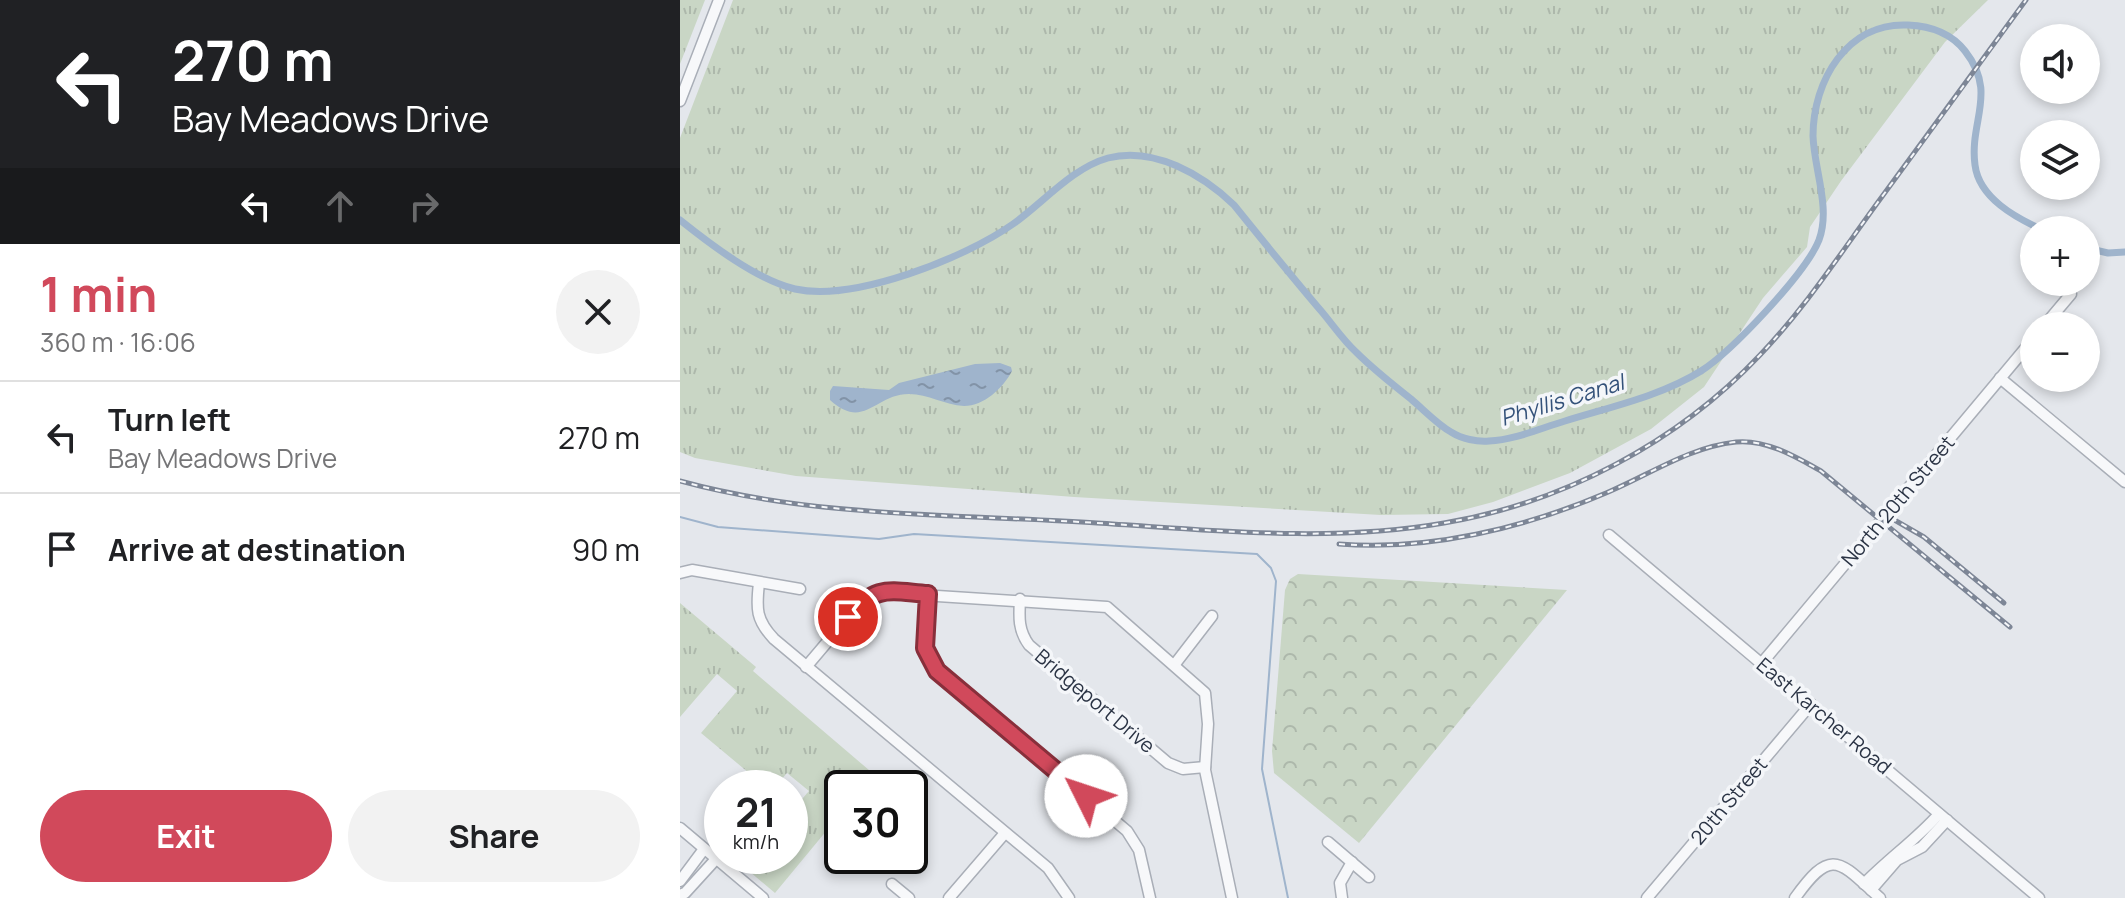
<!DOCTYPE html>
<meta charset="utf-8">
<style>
body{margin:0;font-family:Manrope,sans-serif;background:#f2f2f2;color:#202124;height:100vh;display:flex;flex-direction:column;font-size:30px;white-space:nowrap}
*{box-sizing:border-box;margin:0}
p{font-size:26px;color:#757577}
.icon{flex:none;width:44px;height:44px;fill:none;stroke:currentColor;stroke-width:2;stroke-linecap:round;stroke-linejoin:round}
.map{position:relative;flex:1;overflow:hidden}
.details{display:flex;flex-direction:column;background:#fff;width:680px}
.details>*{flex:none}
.hud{background:#202124;color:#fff;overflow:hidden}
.buttons{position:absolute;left:1340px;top:24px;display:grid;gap:16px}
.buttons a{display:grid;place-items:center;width:80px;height:80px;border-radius:50%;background:#fff;box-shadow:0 4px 12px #0003;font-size:40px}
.speed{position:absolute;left:24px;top:770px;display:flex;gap:16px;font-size:40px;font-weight:700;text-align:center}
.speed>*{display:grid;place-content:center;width:104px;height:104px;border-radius:50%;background:#fff;box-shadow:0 4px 12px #0003;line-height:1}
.speed small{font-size:20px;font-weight:400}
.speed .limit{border:4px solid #111;border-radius:12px;background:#fff;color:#111}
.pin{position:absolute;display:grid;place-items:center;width:68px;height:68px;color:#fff;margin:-34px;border:4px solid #fff;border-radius:50%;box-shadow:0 2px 8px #0007}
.me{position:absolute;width:88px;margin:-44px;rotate:311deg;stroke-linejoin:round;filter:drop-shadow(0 0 6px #0008)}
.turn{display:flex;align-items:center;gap:28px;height:168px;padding:0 40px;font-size:36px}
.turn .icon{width:104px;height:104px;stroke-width:2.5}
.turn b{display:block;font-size:56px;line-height:68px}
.lanes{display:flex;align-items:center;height:76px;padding:0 40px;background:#0003;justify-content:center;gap:40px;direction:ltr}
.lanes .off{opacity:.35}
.round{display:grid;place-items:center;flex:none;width:84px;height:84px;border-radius:42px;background:#f2f2f2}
.headline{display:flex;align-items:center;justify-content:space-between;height:136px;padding:0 40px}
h1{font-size:48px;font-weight:700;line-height:60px;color:#d1495b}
.action{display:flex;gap:16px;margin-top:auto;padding:16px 40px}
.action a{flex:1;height:92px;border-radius:48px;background:#d1495b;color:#fff;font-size:32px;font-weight:700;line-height:92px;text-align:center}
.action a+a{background:#f2f2f2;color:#202124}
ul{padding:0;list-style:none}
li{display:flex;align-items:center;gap:24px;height:112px;padding:0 40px;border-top:2px solid #e0e0e0}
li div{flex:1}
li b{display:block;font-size:30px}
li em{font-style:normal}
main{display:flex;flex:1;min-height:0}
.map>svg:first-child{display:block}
.grass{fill:url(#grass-tufts)}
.forest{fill:url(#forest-crowns)}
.water{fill:url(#water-ripples)}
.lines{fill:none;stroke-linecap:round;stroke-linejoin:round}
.stream{stroke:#9fb4cc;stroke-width:2}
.canal{stroke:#9fb4cc;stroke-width:7}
.minor-casing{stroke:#a9aeb7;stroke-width:13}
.minor{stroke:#f7f8fa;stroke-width:10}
.rail-casing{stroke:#7d8696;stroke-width:5}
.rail{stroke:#f4f6f9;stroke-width:2;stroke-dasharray:6;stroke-linecap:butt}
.route-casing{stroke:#882f3b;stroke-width:20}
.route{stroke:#d1495b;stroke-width:14}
.labels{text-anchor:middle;stroke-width:7;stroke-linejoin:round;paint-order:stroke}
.street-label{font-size:20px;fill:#2b3445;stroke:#f4f6f9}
.water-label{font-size:22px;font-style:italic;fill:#34527a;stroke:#f4f6f9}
</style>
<main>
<section class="details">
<div class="hud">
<div class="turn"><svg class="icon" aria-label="left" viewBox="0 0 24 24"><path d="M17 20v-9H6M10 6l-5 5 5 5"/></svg><div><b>270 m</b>Bay Meadows Drive</div></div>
<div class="lanes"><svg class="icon" aria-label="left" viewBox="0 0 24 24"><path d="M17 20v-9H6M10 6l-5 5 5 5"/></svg><svg class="icon off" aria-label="ahead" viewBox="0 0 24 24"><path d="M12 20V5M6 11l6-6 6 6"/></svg><svg class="icon off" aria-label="right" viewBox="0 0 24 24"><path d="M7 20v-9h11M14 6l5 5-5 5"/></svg></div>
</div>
<div class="headline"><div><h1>1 min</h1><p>360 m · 16:06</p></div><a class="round"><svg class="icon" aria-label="close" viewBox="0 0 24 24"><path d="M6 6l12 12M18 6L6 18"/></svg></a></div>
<ul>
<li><svg class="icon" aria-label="left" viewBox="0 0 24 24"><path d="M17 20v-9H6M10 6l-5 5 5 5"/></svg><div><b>Turn left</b><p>Bay Meadows Drive</p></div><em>270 m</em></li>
<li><svg class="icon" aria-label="arrive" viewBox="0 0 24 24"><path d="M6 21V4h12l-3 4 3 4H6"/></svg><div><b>Arrive at destination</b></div><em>90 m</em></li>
</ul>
<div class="action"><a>Exit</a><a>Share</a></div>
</section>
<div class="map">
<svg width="1445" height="898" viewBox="0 0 1445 898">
<defs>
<pattern id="grass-tufts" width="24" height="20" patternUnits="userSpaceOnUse" patternTransform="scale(2)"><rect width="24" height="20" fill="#c9d6c5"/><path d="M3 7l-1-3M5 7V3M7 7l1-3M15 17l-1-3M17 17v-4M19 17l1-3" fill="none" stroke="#adb8ab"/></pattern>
<pattern id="forest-crowns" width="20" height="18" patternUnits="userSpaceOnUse" patternTransform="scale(2)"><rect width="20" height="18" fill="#c9d6c5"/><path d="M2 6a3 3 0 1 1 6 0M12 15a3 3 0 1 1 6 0" fill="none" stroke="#adb8ab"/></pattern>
<pattern id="water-ripples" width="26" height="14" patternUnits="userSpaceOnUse" patternTransform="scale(2)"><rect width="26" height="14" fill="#9fb4cc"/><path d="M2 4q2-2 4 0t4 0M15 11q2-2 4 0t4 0" fill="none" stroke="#8293a7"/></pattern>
</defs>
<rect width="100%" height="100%" fill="#e4e7ec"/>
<g class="grass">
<polygon points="0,0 25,0 0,64"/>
<polygon points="53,0 1308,0 1265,42 1161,181 1130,227 1127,247 1083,298 1024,387 971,429 890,473 813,502 768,514 701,515 394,497 116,476 15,458 0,452 0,138"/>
<polygon points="0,603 76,667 73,671 210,788 162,788 162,812 95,893 51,856 110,856 110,813 129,791 107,773 94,788 87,788 21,733 57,691 37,674 0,717"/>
</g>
<polygon class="forest" points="618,574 887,590 679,843 594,773 592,751 605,590 610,579"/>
<path class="water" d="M320,363L331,367L332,371C323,388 304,406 284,406C265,405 248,394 229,394C195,394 184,431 150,400V391L153,386L209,390L219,383L295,364Z"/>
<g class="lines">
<polyline class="stream" points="0,517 38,527 199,539 234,534 577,554 591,568 596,581 582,769 608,898"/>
<g class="canal">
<path d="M0,220C30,244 77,280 115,289C174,302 285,258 333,224C363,203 392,168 428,158C474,146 523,175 554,205C583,241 612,277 642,312C653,325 663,340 676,352C693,369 712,384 731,399C744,410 757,424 771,432C782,439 797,442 809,441C835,440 861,428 885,421C930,407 981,396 1021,371C1051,352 1126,273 1139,240C1151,208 1134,169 1133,136C1133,81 1167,22 1228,25C1251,26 1271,33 1285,51C1318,93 1289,121 1295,165C1299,198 1336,218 1363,230"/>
<polyline points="1406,248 1428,253 1445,252"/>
</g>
<defs>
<g id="minor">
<polyline points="0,101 39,0"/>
<polyline points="1364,326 1391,294"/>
<polyline points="1320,378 1445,482"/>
<polyline points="929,535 1359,898"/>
<polyline points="0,573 12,570 120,589"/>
<path d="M79,583C76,609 76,620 94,639L368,868L389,898"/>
<polyline points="248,594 245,648 257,671 447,831 459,850 470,898"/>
<path d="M340,599C339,617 338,630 349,645L488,763L503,769L525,767"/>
<polyline points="1082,663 1354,338"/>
<polyline points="495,664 532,616"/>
<polyline points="126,667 181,602 196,592 427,607 525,693 528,724 525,770 552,898"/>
<polyline points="0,828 83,898"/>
<polyline points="648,842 689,877"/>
<polyline points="0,881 24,849"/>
<polyline points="212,884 229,898"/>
<path d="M1184,884C1208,859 1236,840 1259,814"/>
<polyline points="1191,890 1217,860 1242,847 1267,820"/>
<polyline points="0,895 5,893 36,859"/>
<polyline points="269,898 325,833"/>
<polyline points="662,898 660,883 672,862"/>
<polyline points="967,898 1131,704"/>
<path d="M1115,898C1152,846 1159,861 1200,898"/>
</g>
</defs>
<use href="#minor" class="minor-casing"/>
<use href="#minor" class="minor"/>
<defs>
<g id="rail">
<path d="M0,481C135,518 278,514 417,523C532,530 650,543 764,523C883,503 998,442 1080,355C1126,307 1162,251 1201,198C1250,132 1298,66 1346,0"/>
<polyline points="1211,518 1244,537 1324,603"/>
<path d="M659,544C750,551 844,528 926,493C969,475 1009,447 1056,442C1086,439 1116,457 1141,471L1330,627"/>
</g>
</defs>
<use href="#rail" class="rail-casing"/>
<use href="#rail" class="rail"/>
</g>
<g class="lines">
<defs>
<path id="route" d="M168,617C197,584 208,591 248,594L245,648L257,671L406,796"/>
</defs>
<use href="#route" class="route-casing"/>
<use href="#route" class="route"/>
</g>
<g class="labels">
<g class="street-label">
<text transform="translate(1218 501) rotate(-50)" y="7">North 20th Street</text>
<text transform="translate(415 701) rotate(40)" y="7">Bridgeport Drive</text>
<text transform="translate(1144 716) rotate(40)" y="7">East Karcher Road</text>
<text transform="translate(1049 801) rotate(-50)" y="7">20th Street</text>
</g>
<g class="water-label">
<text transform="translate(882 400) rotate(-17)" y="8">Phyllis Canal</text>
</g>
</g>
</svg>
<div class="buttons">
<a><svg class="icon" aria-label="sound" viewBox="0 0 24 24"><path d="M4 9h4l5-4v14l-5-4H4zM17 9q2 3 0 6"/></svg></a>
<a><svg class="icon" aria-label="layers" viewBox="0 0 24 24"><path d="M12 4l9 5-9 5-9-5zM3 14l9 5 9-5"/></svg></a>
<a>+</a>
<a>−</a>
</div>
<div class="speed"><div>21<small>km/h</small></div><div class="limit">30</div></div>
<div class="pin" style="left:168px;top:617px;background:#d93025"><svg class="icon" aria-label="arrive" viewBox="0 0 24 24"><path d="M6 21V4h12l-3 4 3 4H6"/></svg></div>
<svg class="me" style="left:406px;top:796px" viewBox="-20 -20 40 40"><circle r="19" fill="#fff"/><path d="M0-13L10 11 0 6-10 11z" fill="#d1495b"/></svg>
</div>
</main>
